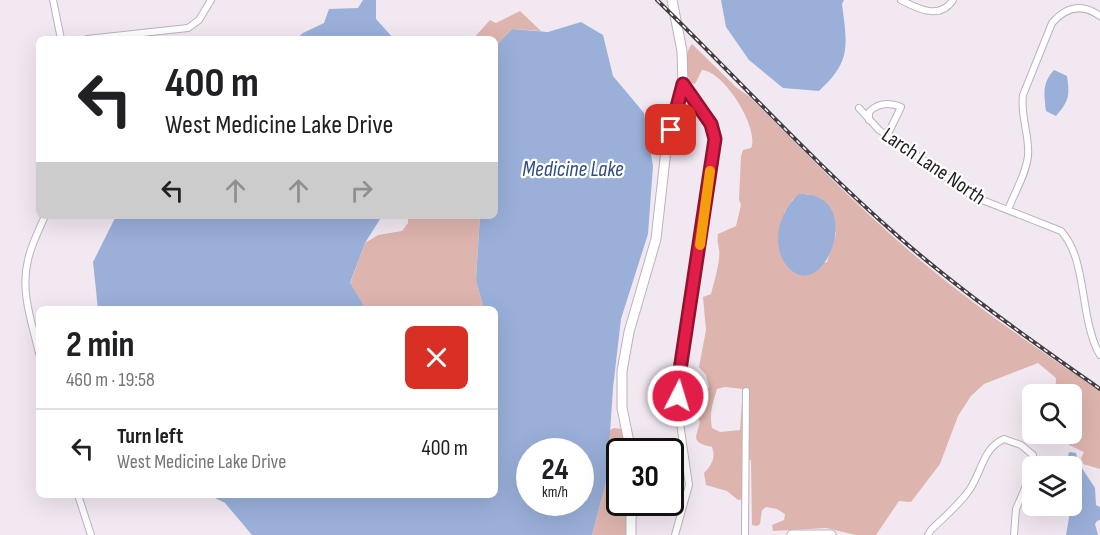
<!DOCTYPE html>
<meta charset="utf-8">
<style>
body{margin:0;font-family:"Sofia Sans Condensed",sans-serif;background:#f2f2f2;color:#202124;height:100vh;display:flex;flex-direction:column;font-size:22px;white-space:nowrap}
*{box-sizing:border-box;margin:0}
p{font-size:20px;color:#757577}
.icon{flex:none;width:33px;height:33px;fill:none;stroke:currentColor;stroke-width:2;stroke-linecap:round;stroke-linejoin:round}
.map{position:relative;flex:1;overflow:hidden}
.sheet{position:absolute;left:36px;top:306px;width:462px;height:192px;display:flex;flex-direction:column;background:#fff;border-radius:9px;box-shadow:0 6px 24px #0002}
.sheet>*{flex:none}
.hud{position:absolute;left:36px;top:36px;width:462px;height:183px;border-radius:9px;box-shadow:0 6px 24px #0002;background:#fff;color:#202124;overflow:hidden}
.buttons{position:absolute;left:1022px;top:384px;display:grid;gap:12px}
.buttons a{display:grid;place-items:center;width:60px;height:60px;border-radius:9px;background:#fff;box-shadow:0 6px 24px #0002;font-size:30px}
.speed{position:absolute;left:516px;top:438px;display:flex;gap:12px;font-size:30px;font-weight:700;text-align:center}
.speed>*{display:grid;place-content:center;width:78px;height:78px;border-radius:50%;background:#fff;box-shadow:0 6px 24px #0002;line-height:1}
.speed small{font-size:15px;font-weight:400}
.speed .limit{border:3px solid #111;border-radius:9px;background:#fff;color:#111}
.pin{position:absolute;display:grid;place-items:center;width:51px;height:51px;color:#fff;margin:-26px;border-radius:12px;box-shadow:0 3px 9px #0006}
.me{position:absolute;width:66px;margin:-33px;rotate:5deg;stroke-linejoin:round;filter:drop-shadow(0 0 4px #0008)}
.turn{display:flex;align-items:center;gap:21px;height:126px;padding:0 30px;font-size:27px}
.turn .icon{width:78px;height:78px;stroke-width:2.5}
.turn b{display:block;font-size:42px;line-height:51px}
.lanes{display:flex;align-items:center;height:57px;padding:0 30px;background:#0003;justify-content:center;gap:30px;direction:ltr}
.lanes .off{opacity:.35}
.round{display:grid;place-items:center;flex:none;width:63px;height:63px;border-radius:9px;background:#f2f2f2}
.headline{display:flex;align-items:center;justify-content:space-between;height:102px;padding:0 30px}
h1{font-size:36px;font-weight:700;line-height:45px}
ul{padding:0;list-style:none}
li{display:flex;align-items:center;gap:18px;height:78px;padding:0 30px;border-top:2px solid #e0e0e0}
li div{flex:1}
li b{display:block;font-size:22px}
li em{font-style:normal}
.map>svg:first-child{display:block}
.green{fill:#deb5ae;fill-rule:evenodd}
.water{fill:#9ab0d9;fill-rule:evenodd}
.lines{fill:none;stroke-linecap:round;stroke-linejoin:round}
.street-casing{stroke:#bcb2bc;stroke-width:8}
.secondary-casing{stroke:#bcb2bc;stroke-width:11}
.street{stroke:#fff;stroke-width:6}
.secondary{stroke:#fff;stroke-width:9}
.rail-casing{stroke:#413d41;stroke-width:4}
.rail{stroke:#fff;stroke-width:1.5;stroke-dasharray:4.5;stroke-linecap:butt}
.route-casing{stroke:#92132f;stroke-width:15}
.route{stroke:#e11d48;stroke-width:10}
.slow{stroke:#f59e0b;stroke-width:10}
.labels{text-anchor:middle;stroke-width:4.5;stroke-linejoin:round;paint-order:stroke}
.street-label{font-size:21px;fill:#211e21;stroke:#fff}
.water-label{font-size:22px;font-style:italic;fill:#304c81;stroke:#fff}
</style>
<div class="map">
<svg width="1100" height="535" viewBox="0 0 1100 535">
<rect width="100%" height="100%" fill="#f2e8f2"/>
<g class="green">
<polygon points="520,11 541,31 512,29 495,47 495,39 473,39 490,20 496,23"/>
<path d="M692,44L737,88L750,97C807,154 863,213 926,265C981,311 1041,351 1100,391V469L1083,464L1081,458L1084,452L1069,445L1075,426L1071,414V394H1055L1056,378L1038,363L984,384L971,396L958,416L940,464L911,502L899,501L876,535H856L826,528L773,531L772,525L784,520L785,514L777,509L766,507L762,510L760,524L757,526L752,525L751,460H744V499L738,500L727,491L706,485L704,473C712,464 716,458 712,447C690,442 696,438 700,422L696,416L683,413L682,403L691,392L704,393L709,387L706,375L699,367L706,330L703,297L711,294C714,282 721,260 719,249C718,243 717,240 718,234L736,226L741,205L739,199L741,156L743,150L751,148C760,129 724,71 702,70L695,84L691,83C685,73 684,53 692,44ZM807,194L822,199L836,233L827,262L795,273L783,259L784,213L793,199ZM725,387L743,389L740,430L720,432L712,428C709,414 713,402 717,389Z"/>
<polygon points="408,216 480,216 476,280 484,309 366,309 350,284 365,243 378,235 402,231 408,223"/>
<polygon points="614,428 621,429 625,436 628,451 620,452 620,502 629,503 627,535 592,535 607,478 610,430"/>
</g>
<g class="water">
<polygon points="363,0 376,0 376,19 394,39 296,39 303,33 324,23 329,9 358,8"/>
<path d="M721,0H844L842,4C847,45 852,61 819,91L783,88L749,60L726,27Z"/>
<path d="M581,22L603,35L613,76L644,113L653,166L648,234L621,319L613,388L607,478L592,535H252L225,503L209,495H495V309H484L476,280L480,216H495V47L512,29L548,32ZM530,452H580V502H530Z"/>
<path d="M1054,70L1067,76C1070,96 1069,101 1056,116L1046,111C1044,94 1042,83 1054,70Z"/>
<path d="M799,194C866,192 827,299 792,271C768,251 778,211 799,194Z"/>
<polygon points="116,216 382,216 365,243 350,283 366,309 98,309 93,262"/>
<path d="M1070,452L1076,453L1078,462L1095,488L1096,505L1100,507V520L1097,521L1095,524L1098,535H1066L1070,512L1067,506H1071C1071,487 1075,472 1068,454Z"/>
</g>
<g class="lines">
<defs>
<g id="street">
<polyline points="53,0 61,39"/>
<path d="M901,0C918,9 940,20 953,0"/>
<polyline points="87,39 188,28 199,20 211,0"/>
<path d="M859,108L879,130L922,159L972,196L1061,231C1088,260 1079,319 1100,355"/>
<path d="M869,120V112C878,103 889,102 901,107L887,136"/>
<path d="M1008,210C1014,193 1026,175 1028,156C1030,136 1020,116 1023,95L1052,23C1066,7 1082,3 1100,16"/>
<path d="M39,353C32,323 20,291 28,260C31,245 39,230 45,216"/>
<polyline points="78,495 91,535"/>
<polyline points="675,535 689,485 678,409 678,383 715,139 711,124 683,84"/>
<polyline points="745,535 746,391"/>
<path d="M928,535L931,530C944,517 960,504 970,489C982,471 983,448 1004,439L1021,445L1033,455L1034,466"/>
<polyline points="1014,535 1016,509 1032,472"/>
</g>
<g id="secondary">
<polyline points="631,452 622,408 622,371 629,332 656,239 666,150 683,84 682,51 672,0"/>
<polyline points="631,535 631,518 634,502"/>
<polyline points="792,535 831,535"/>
</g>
</defs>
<use href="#street" class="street-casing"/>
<use href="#secondary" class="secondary-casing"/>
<use href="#street" class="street"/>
<use href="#secondary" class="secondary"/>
<defs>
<path id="rail" d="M657,0C738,79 815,164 900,238C963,293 1032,341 1100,389"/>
</defs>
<use href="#rail" class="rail-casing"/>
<use href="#rail" class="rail"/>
</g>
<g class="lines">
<defs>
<polyline id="route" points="671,130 683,84 711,124 715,139 678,383 678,396"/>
</defs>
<use href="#route" class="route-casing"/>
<use href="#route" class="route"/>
<polyline class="slow" points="700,245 710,171"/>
</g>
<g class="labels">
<g class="street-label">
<text transform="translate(934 166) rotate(34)" y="7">Larch Lane North</text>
</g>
<g class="water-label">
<text x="573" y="176">Medicine Lake</text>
</g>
</g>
</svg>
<div class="buttons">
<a><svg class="icon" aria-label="search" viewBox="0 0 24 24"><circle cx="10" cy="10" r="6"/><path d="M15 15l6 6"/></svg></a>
<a><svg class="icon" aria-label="layers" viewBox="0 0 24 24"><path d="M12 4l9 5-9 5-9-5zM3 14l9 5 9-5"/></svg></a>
</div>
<div class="speed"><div>24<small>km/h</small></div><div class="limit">30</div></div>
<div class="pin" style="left:671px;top:130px;background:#d93025"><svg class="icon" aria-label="arrive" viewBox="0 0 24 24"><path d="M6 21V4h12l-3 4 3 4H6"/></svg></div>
<svg class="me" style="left:678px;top:396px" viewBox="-20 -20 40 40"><circle r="17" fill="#e11d48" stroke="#fff" stroke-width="3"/><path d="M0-11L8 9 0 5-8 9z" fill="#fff"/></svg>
<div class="hud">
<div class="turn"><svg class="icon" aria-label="left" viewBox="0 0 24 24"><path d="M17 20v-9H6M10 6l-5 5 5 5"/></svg><div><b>400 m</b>West Medicine Lake Drive</div></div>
<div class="lanes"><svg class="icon" aria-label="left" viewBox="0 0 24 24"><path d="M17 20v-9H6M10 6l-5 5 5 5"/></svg><svg class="icon off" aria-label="ahead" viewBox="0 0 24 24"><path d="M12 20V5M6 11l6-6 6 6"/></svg><svg class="icon off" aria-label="ahead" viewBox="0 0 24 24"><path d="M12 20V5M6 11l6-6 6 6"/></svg><svg class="icon off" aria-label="right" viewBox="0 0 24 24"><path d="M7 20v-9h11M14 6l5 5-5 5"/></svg></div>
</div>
<section class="sheet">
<div class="headline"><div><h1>2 min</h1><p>460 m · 19:58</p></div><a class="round" style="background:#d93025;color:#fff"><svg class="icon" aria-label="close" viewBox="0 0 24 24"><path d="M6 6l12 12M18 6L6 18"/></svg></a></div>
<ul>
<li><svg class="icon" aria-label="left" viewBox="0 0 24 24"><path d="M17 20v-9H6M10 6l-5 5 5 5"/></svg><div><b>Turn left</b><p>West Medicine Lake Drive</p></div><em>400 m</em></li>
</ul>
</section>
</div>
